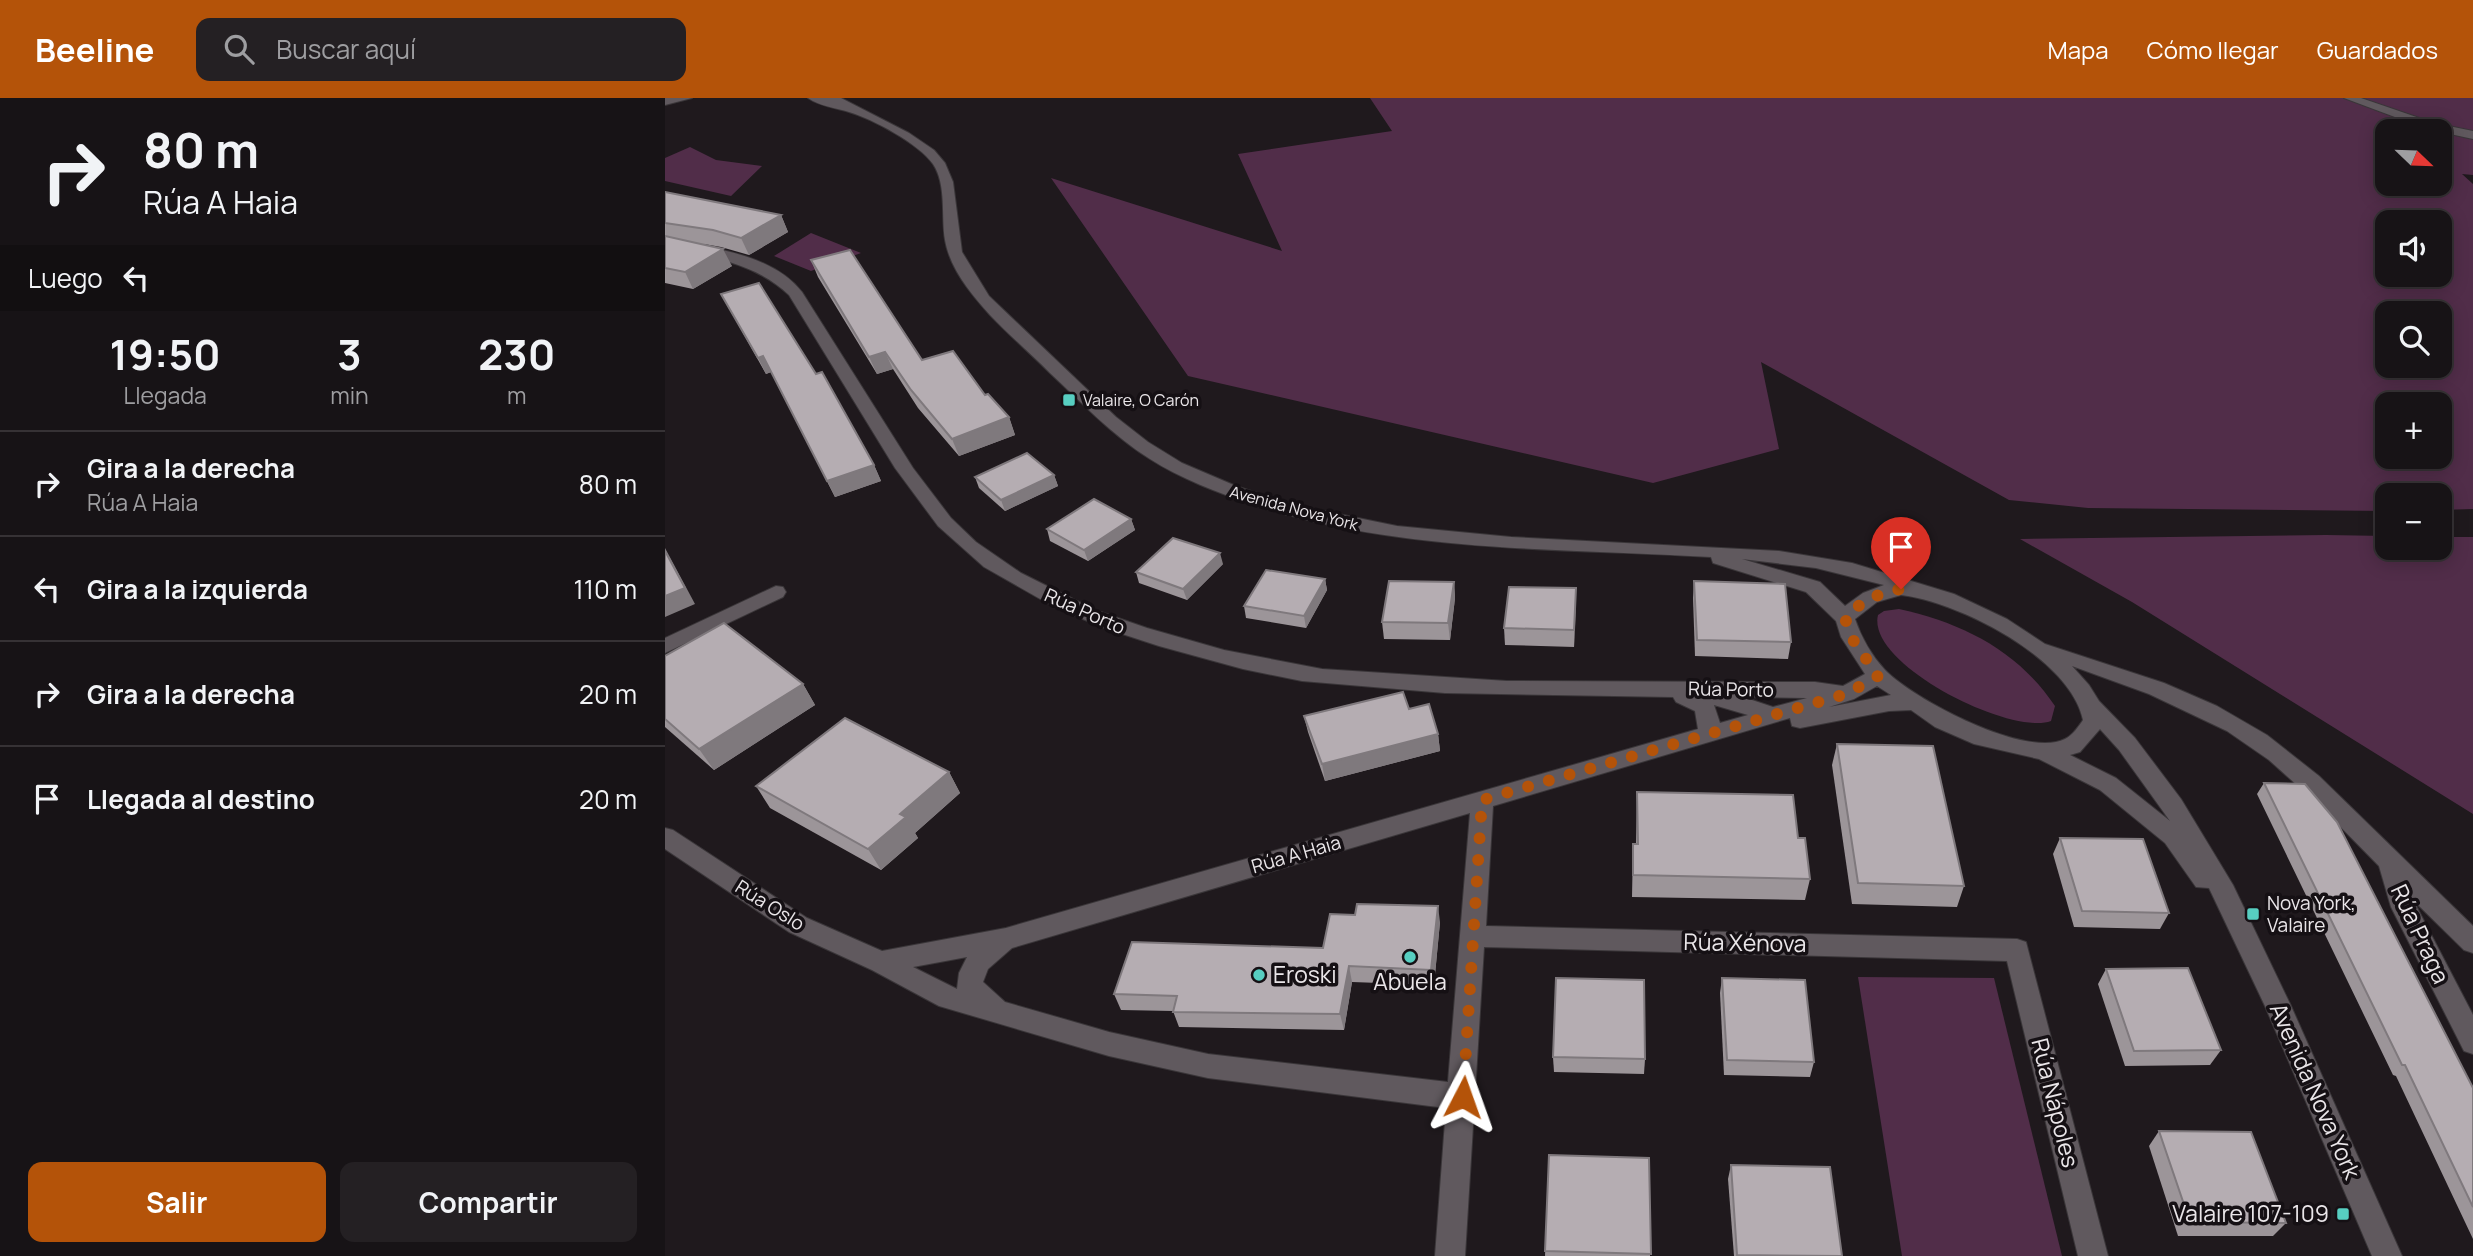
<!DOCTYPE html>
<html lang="es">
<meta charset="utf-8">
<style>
body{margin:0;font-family:Manrope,sans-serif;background:#242023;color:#f1f3f6;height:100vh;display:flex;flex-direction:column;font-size:26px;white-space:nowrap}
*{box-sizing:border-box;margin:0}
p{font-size:23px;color:#9e9ea1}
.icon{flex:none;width:38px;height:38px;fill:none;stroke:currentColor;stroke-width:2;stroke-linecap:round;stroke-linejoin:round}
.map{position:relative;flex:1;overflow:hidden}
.side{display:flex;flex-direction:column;background:#171316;width:665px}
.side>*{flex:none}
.guide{background:#171316;color:#f1f3f6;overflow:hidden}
.needle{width:46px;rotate:113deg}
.fabs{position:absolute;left:1710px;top:21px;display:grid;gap:14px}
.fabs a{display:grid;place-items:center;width:77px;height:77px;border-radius:14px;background:#171316;box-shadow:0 4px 18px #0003,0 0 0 2px #363235;font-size:35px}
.pin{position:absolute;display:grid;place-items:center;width:60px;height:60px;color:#fff;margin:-72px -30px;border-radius:50% 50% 50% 0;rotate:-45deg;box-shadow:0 0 7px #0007}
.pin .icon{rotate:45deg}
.me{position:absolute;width:77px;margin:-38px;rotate:4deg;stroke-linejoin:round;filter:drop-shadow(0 0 5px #0008)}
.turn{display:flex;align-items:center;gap:24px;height:147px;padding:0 28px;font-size:32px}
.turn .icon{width:91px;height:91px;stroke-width:2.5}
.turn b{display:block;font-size:49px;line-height:60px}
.then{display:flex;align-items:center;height:66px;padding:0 28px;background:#0003;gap:14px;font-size:26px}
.eta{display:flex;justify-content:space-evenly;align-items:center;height:119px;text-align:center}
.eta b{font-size:42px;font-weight:700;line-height:49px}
.action{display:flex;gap:14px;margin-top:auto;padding:14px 28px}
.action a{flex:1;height:80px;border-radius:14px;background:#b45309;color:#fff;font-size:28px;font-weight:700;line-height:80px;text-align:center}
.action a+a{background:#242023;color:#f1f3f6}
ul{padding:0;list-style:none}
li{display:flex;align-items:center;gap:21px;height:105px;padding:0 28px;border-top:2px solid #363235}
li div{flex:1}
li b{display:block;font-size:26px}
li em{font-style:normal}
header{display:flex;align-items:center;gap:42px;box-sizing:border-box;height:98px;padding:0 35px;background:#b45309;color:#fff}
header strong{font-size:33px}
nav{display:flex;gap:38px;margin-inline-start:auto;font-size:24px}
.search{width:490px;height:63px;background:#242023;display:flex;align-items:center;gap:18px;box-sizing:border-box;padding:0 24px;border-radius:14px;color:#9e9ea1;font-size:26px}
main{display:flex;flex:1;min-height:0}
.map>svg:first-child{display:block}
.green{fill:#512d49;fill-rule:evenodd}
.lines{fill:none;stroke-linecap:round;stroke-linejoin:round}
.minor-casing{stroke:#3a3639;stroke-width:2}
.minor{fill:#60595e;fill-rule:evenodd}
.wall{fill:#9c9599}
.shaded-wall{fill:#7f797d}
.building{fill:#b5adb2;stroke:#7f797d;stroke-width:2}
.route{stroke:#b45309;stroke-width:12;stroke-dasharray:0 21.6}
.poi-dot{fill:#57cec1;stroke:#151014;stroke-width:2.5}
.labels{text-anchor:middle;stroke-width:7;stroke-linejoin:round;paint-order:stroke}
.far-poi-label{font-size:16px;fill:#eae6e9;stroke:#151014;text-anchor:start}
.far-street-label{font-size:16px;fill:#eae6e9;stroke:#151014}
.street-label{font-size:19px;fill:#eae6e9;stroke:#151014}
.poi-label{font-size:19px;fill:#eae6e9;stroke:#151014;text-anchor:start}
.near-street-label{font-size:23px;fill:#eae6e9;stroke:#151014}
.near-poi-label{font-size:23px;fill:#eae6e9;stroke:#151014;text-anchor:start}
</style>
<header>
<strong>Beeline</strong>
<div class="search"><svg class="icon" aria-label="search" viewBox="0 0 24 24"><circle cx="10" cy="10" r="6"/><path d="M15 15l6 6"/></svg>Buscar aquí</div>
<nav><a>Mapa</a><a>Cómo llegar</a><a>Guardados</a></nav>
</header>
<main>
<section class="side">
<div class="guide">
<div class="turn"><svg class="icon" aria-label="right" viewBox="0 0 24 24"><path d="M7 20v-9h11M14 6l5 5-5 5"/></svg><div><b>80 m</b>Rúa A Haia</div></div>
<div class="then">Luego<svg class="icon" aria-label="left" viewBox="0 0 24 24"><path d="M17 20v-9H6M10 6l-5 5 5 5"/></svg></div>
</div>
<div class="eta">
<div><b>19:50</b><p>Llegada</p></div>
<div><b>3</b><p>min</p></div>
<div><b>230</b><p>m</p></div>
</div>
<ul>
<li><svg class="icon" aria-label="right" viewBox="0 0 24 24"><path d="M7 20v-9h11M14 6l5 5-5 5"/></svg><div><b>Gira a la derecha</b><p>Rúa A Haia</p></div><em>80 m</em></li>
<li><svg class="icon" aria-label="left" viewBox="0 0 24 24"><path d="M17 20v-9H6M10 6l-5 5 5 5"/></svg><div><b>Gira a la izquierda</b></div><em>110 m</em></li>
<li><svg class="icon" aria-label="right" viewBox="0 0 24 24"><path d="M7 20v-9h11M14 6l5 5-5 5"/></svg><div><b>Gira a la derecha</b></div><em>20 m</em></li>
<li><svg class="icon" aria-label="arrive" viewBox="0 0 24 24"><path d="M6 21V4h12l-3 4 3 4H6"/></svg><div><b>Llegada al destino</b></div><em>20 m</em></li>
</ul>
<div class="action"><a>Salir</a><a>Compartir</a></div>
</section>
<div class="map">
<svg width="1808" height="1158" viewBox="0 0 1808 1158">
<rect width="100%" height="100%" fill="#1f191d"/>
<g class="green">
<path d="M705,0H1808V77L1797,76L1808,86V411L1775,412L1774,397H1722V413L1423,410L1344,402L1096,264L1114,351L988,385L523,278L386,80L617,153L573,56L727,33ZM1722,33H1774V86H1722ZM1722,124H1774V177H1722ZM1722,215H1774V268H1722ZM1722,306H1774V359H1722Z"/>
<polygon points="25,49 51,62 97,68 66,98 0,83 0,60"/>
<polygon points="146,135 196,155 146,173 109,158"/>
<polygon points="1661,437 1722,438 1722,450 1774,450 1775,439 1808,439 1808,716 1467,504 1355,441"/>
<path d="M1234,511C1298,525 1353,553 1390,608L1386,623C1345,638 1201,566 1213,517L1219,513Z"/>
<polygon points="1193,879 1329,880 1397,1158 1237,1158"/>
</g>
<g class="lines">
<defs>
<g id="minor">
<polygon points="0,0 27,0 0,7"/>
<path d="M143,0H176L244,35L269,52L280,65L288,84L297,154L324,198L451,319L483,344L517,365L571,388L625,406L732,428L846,439L1114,453L1187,465L1289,496L1342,521L1380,546L1499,585L1552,608L1602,637L1654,678L1808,828V855L1799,852L1748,802L1808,917V956L1799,953L1726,809L1714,768L1653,706L1604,662L1562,633L1484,596L1407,568L1424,587L1434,603L1470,640L1516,701L1568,787L1626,908L1737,1158H1707L1600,908L1544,790L1531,789L1500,745L1435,692L1374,661L1309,646L1270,629L1246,612L1224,613L1135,630L1127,628L1125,620L828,708L821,828L1352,841L1361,844L1443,1158H1413L1342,863L819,849L800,1158H770L781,1010L543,980L444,958L274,908L207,872L124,834L0,751V730L8,732L142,820L217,853L341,830L1033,631L1030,613L1011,604L1008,599L780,595L637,583L578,571L494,548L442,531L391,510L319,469L273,428L230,370L124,197C89,164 45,159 0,150V142C46,150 106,155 137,194L248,370L286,420L311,444L356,475L430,512L482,530L559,552L657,571L842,583L1150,584L1178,588L1200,576L1176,539L1171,523L1141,494L1048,465L1046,459C892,450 735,455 586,406C552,394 516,381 485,361C448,338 417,305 385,275C365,255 344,237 325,217C306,196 285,171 280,142C276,119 282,87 268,66C254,46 208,21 184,14C171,10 154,8 143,0ZM1077,461L1151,470L1219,487L1198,495L1180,508L1155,484ZM1236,497C1294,504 1405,560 1418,622C1414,628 1407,638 1400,641C1361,661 1248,601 1220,572C1207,558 1196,539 1190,521L1212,504ZM1212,588L1226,597L1164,609L1189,601ZM1078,599L1142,600L1108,609ZM1049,607L1083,617L1055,625ZM1435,631L1454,652L1505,723L1451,680L1405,657L1415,654ZM805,715L783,984L543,956L444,934L340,904L318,884L323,871L347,850ZM302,859L294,875L292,891L248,869Z"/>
<polygon points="1679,0 1696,0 1769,25 1808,33 1808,41 1762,31"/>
<polygon points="111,488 118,489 121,494 118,499 0,555 0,540"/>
</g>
</defs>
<use href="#minor" class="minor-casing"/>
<use href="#minor" class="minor"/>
</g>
<g class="wall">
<polygon points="0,94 116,117 123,134 84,157 56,149 39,146 67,168 28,191 0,185"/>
<polygon points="146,162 257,262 320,297 344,319 350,337 294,358 253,310 228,271 212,276 153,179"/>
<polygon points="56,196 151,276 209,367 216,383 170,399 106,274 101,276"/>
<polygon points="389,377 393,388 340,413 314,390 310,379"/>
<polygon points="466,421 470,432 423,463 385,443 382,431"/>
<polygon points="558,466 522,502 474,485 471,474"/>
<polygon points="660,481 662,492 641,530 581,520 579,508"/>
<polygon points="1029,483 1126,544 1123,561 1030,558 1028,500"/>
<polygon points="789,484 790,500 785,542 719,541 717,524"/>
<polygon points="911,490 909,549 840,547 839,530"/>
<polygon points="0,558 138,586 150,607 49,672 0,629"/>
<polygon points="744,611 773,636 775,653 660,683 643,634 639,618"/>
<polygon points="1172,646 1299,788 1292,809 1187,806 1167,667"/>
<polygon points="284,674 295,695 250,735 253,740 216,772 105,710 91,688"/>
<polygon points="1599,685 1808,990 1808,1141 1731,978 1728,977 1592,696"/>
<polygon points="972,694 1133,740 1145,781 1140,802 967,799 968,746 971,746"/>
<polygon points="1395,740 1504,815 1495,831 1409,829 1388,756"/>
<polygon points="775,824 769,887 687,884 679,932 514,929 508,913 456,912 449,896"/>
<polygon points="1441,871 1556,952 1545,967 1460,968 1433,886"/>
<polygon points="1057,880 1149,964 1145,979 1059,977 1055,895"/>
<polygon points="888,959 980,961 979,976 889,974"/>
<polygon points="1494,1033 1621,1125 1608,1138 1513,1138 1484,1048"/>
<polygon points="884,1057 984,1060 985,1158 880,1158"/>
<polygon points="1066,1067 1177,1158 1069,1158 1063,1081"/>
</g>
<g class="shaded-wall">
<polygon points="116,117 123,134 84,157 76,140"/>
<polygon points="58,151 67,168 28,191 20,174"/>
<polygon points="220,254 228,271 212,276 204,259"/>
<polygon points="98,258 106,274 101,276 93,260"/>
<polygon points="344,319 350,337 294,358 287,341"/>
<polygon points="209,367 216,383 170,399 162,383"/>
<polygon points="389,377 393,388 340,413 336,402"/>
<polygon points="466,421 470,432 423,463 419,452"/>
<polygon points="0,450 30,506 0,519"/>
<polygon points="555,455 558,466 522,502 518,491"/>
<polygon points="660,481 662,492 641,530 639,518"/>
<polygon points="789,484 790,500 785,542 783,525"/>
<polygon points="911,490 911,507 909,549 909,532"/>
<polygon points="138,586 150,607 49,672 34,651"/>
<polygon points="773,636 775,653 660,683 657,666"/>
<polygon points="284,674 295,695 250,735 253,740 216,772 203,751 235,716"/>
<polygon points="773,808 775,824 769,887 766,872"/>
<polygon points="684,868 687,884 679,932 675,916"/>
</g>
<g class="building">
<polygon points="0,94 116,117 76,140 48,132 0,125"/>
<polygon points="0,138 58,151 20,174 0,170"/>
<polygon points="185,152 257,262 288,253 320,297 323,296 344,319 287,341 246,292 220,254 204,259 146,162"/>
<polygon points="94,185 151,276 157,274 209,367 162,383 98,258 93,260 56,196"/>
<polygon points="362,355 389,377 336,402 310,379"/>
<polygon points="429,401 466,421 419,452 382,431"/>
<polygon points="508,440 555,455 518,491 471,474"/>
<polygon points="0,453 20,490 0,498"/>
<polygon points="601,472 660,481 639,518 579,508"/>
<polygon points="724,483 789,484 783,525 717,524"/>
<polygon points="1029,483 1120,486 1126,544 1032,542"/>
<polygon points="844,489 911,490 909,532 839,530"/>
<polygon points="59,525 138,586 34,651 0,621 0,558"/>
<polygon points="738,594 744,611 764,606 773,636 657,666 639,618"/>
<polygon points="180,620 284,674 235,716 241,719 203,751 91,688"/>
<polygon points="1172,646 1268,648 1299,788 1193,785"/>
<polygon points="1599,685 1640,686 1672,724 1808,990 1808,1109 1740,967 1737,967"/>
<polygon points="972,694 1128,697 1133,740 1140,740 1145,781 968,777 968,746 973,746"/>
<polygon points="1395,740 1478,741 1504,815 1417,813"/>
<polygon points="692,806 773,808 766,872 684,868 675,916 508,914 512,898 449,896 467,844 658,850 665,816 690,817"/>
<polygon points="1523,870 1556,952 1469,953 1441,871"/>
<polygon points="891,880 979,882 980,961 888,959"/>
<polygon points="1057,880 1140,882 1149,964 1062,962"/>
<polygon points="1494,1033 1586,1034 1621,1125 1525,1124"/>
<polygon points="884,1057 984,1060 986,1156 880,1153"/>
<polygon points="1066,1067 1165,1069 1177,1158 1072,1157"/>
</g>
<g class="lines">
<path class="route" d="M798,999L817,702L1181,596L1213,578L1186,539L1180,520C1198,502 1211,496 1236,491"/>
</g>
<g class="poi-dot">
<rect x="397" y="295" width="14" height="14" rx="3.5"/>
<rect x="1581" y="809" width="14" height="14" rx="3.5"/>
<circle cx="745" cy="859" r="7"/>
<circle cx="594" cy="877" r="7"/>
<rect x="1671" y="1109" width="14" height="14" rx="3.5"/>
</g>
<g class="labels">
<g class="far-poi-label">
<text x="418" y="308">Valaire, O Carón</text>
</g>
<g class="far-street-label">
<text transform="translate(629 410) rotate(15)" y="6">Avenida Nova York</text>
</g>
<g class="street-label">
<text transform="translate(420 513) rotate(24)" y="7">Rúa Porto</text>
<text transform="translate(1066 591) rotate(1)" y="7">Rúa Porto</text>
<text transform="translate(631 756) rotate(-16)" y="7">Rúa A Haia</text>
<text transform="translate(105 807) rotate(32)" y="7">Rúa Oslo</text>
</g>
<g class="poi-label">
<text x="1602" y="812">Nova York,<tspan x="1602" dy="22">Valaire</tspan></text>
</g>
<g class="near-street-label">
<text transform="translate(1755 836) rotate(65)" y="8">Rúa Praga</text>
<text transform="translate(1080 845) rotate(1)" y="8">Rúa Xénova</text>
<text transform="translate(1650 993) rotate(66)" y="8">Avenida Nova York</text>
<text transform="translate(1390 1005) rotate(76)" y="8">Rúa Nápoles</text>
</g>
<g class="near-poi-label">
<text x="608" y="885">Eroski</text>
<text x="745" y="892" text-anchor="middle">Abuela</text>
<text x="1664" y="1124" text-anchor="end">Valaire 107-109</text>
</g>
</g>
</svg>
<div class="fabs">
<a><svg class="needle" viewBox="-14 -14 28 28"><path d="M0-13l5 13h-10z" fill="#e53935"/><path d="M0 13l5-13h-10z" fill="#9e9ea1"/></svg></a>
<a><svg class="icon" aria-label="sound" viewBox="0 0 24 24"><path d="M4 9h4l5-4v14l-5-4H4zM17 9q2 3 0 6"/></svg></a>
<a><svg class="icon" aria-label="search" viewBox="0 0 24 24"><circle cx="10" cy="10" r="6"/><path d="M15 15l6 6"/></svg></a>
<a>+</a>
<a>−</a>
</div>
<div class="pin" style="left:1236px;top:491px;background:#d93025"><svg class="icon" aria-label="arrive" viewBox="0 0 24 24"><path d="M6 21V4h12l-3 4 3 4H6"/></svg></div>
<svg class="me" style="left:798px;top:999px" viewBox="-20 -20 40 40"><path d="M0-17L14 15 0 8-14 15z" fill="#b45309" stroke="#fff" stroke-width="4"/></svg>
</div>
</main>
